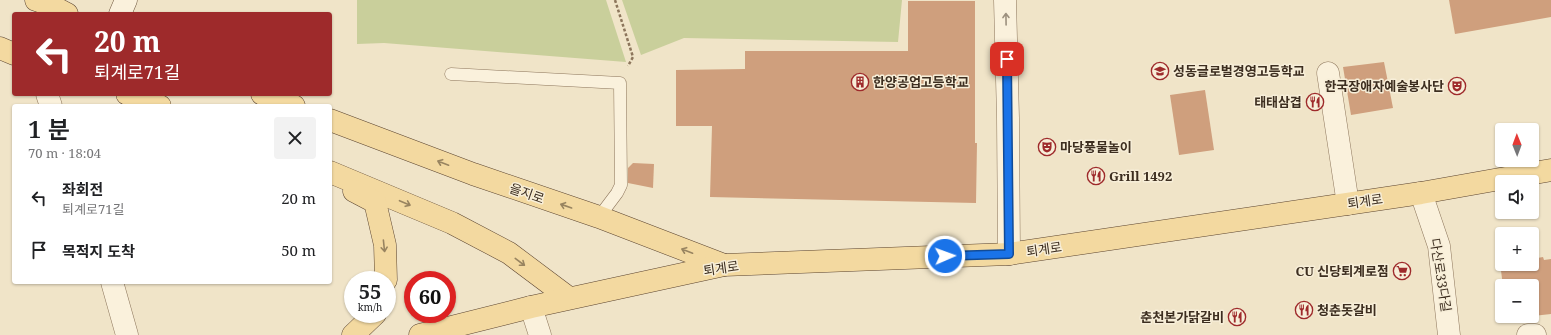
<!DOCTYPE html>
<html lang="ko">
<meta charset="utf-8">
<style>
body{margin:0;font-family:"Noto Serif","Noto Sans KR",serif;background:#f2f2f2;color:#202124;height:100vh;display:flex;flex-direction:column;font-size:15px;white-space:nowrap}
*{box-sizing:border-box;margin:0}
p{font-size:13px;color:#757577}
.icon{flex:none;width:22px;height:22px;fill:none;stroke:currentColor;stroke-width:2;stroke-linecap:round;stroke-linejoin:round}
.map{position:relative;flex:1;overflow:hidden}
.panel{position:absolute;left:12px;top:104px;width:320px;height:180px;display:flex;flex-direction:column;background:#fff;border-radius:4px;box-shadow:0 1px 3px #0004}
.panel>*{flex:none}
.banner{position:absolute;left:12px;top:12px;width:320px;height:84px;border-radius:4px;box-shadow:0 1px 3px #0004;background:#9e2a2b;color:#fff;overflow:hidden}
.needle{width:26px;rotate:359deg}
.buttons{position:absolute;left:1495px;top:123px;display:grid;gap:8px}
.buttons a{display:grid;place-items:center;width:44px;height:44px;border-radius:4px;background:#fff;box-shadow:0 1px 3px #0004;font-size:20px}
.speed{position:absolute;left:344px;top:271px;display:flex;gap:8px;font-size:20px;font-weight:700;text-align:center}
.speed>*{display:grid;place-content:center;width:52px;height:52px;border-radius:50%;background:#fff;box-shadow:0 1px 3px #0004;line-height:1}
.speed small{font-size:10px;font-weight:400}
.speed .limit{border:6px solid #d22;background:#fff;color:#111}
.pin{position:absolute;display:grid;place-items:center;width:34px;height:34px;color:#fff;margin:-17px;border-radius:8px;box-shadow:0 2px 6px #0006}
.me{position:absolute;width:44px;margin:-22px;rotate:88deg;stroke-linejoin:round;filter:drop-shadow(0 0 3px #0008)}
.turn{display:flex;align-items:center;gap:14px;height:84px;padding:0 16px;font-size:18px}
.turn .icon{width:52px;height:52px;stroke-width:2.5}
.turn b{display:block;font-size:28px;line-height:34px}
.round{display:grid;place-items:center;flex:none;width:42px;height:42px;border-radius:4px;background:#f2f2f2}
.summary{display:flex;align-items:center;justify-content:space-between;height:68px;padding:0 16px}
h1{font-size:24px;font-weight:600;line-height:30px}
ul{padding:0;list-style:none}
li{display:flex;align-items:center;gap:12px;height:52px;padding:0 16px}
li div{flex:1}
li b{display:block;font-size:15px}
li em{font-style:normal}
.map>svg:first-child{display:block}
.green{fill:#c9cf9b}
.building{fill:#cf9f7d}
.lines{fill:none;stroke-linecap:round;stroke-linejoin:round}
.lane-casing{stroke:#8d765c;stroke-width:13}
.street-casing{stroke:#8d765c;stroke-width:23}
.secondary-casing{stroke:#6f573f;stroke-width:23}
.primary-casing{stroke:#5b4430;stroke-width:23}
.path{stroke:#8d765c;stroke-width:2.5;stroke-dasharray:3 2;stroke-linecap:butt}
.lane{stroke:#faf1dc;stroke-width:12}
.street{stroke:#faf1dc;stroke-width:22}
.secondary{stroke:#faf1dc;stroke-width:22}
.primary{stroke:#f3d9a0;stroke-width:22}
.oneway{stroke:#9c907e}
.oneway2{stroke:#988460}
.route-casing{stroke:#114b97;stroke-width:10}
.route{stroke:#1a73e8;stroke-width:7}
.labels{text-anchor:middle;stroke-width:3;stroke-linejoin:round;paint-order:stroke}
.poi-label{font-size:13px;font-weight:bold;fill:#3d2e20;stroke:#f7eed8;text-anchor:start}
.street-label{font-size:13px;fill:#3d2e20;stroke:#f7eed8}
</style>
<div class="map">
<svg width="1551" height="335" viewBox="0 0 1551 335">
<rect width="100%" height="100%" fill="#f0e4c8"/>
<g class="green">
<polygon points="357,0 606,0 626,62 384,43 357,44"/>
<polygon points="622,0 902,0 898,42 684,38 641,55"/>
</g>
<g class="building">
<polygon points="1449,0 1551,0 1551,17 1455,34"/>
<polygon points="908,1 975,1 975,143 977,143 976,203 710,197 712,126 676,126 676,70 745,69 745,51 908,51"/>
<polygon points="1384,62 1393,108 1351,115 1343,67"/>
<polygon points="1205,90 1214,150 1179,155 1170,95"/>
<polygon points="633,163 654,164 653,188 628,183 628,168"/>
<polygon points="1543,257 1544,260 1551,259 1551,314 1507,319 1506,316 1532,316 1532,286 1503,286 1500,263 1502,262 1502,264 1532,264 1532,259"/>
</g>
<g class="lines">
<defs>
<polyline id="lane" points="451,74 620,83 621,185 617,193 599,217"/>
<g id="street">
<polyline points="1005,0 1008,118 1009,254"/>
<polyline points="1328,73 1348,204"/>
<polyline points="47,94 51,106"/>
<polyline points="1421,193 1439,246 1449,335"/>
<polyline points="112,282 127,335"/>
<polyline points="531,307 540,335"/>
<polyline points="1528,335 1535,335"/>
</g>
<polyline id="secondary" points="120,14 126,0"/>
<g id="primary">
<polyline points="36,0 50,5 67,14"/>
<polyline points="0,48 14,54"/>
<polyline points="127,94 160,106"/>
<polyline points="262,94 294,106"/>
<polyline points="330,120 473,174 599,217 724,265"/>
<polyline points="330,172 452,223 509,253 569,298"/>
<polyline points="354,191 375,202 385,245 386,280"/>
<polyline points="353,335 375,314"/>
<polyline points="420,335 531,307 724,265 1009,254 1421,193 1551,170"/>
</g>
</defs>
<use href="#lane" class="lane-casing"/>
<use href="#street" class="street-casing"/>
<use href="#secondary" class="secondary-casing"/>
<use href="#primary" class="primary-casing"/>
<polyline class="path" points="615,0 633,57 628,66"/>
<use href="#lane" class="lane"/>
<use href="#street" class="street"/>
<use href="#secondary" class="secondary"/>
<use href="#primary" class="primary"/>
</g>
<defs><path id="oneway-shaft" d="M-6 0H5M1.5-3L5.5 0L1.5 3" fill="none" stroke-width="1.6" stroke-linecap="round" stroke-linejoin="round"/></defs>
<use class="oneway" href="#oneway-shaft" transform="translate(1006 19) rotate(-91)"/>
<g class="oneway2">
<use href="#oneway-shaft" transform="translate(443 163) rotate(-159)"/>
<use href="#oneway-shaft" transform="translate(405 203) rotate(23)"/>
<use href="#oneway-shaft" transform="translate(566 206) rotate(-161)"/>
<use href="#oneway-shaft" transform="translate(384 246) rotate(84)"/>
<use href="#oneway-shaft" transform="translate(687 251) rotate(-159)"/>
<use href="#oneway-shaft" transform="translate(520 262) rotate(37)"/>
</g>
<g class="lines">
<defs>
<polyline id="route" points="945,256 1009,254 1007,59"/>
</defs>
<use href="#route" class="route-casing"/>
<use href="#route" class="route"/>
</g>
<defs>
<symbol id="school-ring" viewBox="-11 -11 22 22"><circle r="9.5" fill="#f7eed8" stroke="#9e2a2b" stroke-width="1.5"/><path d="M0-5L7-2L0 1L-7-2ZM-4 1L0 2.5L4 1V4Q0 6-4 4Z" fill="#9e2a2b"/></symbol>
<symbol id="building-ring" viewBox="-11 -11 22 22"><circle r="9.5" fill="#f7eed8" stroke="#9e2a2b" stroke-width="1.5"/><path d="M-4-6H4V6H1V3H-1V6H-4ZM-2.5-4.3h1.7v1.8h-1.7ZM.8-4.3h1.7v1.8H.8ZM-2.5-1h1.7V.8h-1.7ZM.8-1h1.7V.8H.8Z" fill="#9e2a2b"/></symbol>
<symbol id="theatre-ring" viewBox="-11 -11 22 22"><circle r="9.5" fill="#f7eed8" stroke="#9e2a2b" stroke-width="1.5"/><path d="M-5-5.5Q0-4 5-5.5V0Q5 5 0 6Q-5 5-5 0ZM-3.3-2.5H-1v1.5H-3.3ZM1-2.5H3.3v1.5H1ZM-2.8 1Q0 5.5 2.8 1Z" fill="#9e2a2b"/></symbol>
<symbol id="restaurant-ring" viewBox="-11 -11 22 22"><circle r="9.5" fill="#f7eed8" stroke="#9e2a2b" stroke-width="1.5"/><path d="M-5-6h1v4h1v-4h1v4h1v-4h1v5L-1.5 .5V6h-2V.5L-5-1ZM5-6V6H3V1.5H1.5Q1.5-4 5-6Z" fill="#9e2a2b"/></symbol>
<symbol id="supermarket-ring" viewBox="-11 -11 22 22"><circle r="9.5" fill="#f7eed8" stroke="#9e2a2b" stroke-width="1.5"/><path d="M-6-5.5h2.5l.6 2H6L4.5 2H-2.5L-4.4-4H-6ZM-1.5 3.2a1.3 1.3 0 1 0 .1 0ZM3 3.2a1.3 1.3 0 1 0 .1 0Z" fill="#9e2a2b"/></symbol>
</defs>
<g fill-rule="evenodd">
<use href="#school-ring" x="1150" y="61" width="20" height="20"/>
<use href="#building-ring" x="850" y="72" width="20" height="20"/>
<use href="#theatre-ring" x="1447" y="76" width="20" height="20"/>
<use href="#restaurant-ring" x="1305" y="92" width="20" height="20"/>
<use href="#theatre-ring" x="1037" y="137" width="20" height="20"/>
<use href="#restaurant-ring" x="1086" y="166" width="20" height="20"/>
<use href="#supermarket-ring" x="1392" y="261" width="20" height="20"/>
<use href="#restaurant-ring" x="1294" y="300" width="20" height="20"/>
<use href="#restaurant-ring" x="1227" y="307" width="20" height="20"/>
</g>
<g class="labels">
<g class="poi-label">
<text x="1173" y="76">성동글로벌경영고등학교</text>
<text x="873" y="87">한양공업고등학교</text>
<text x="1444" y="91" text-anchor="end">한국장애자예술봉사단</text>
<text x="1302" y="107" text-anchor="end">태태삼겹</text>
<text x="1060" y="152">마당풍물놀이</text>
<text x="1109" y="181">Grill 1492</text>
<text x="1389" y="276" text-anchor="end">CU 신당퇴계로점</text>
<text x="1317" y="315">청춘돗갈비</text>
<text x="1224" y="322" text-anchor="end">춘천본가닭갈비</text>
</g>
<g class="street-label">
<text transform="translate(527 193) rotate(19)" y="5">을지로</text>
<text transform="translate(1365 201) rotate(-8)" y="5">퇴계로</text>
<text transform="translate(1044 249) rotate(-8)" y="5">퇴계로</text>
<text transform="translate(721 268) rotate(-8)" y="5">퇴계로</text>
<text transform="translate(1441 275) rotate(81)" y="5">다산로33다길</text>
</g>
</g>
</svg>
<div class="buttons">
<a><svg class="needle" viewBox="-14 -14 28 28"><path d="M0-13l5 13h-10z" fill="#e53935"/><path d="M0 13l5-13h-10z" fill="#757577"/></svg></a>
<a><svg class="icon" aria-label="sound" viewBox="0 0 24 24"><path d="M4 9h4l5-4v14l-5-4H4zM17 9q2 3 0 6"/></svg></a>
<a>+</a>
<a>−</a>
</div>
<div class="speed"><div>55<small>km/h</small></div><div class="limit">60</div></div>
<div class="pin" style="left:1007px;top:59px;background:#d93025"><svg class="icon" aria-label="arrive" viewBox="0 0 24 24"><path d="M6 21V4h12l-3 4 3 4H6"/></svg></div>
<svg class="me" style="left:945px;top:256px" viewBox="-20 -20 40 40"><circle r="17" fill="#1a73e8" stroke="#fff" stroke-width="3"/><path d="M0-11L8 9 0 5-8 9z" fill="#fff"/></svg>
<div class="banner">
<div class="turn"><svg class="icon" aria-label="left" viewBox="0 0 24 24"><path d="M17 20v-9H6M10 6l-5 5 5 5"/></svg><div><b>20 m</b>퇴계로71길</div></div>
</div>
<section class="panel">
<div class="summary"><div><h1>1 분</h1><p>70 m · 18:04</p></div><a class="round"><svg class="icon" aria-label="close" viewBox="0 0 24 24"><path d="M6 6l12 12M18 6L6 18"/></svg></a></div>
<ul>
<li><svg class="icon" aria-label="left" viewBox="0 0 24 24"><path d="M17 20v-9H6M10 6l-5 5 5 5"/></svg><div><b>좌회전</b><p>퇴계로71길</p></div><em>20 m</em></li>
<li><svg class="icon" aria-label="arrive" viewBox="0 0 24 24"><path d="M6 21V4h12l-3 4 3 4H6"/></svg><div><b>목적지 도착</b></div><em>50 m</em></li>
</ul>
</section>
</div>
